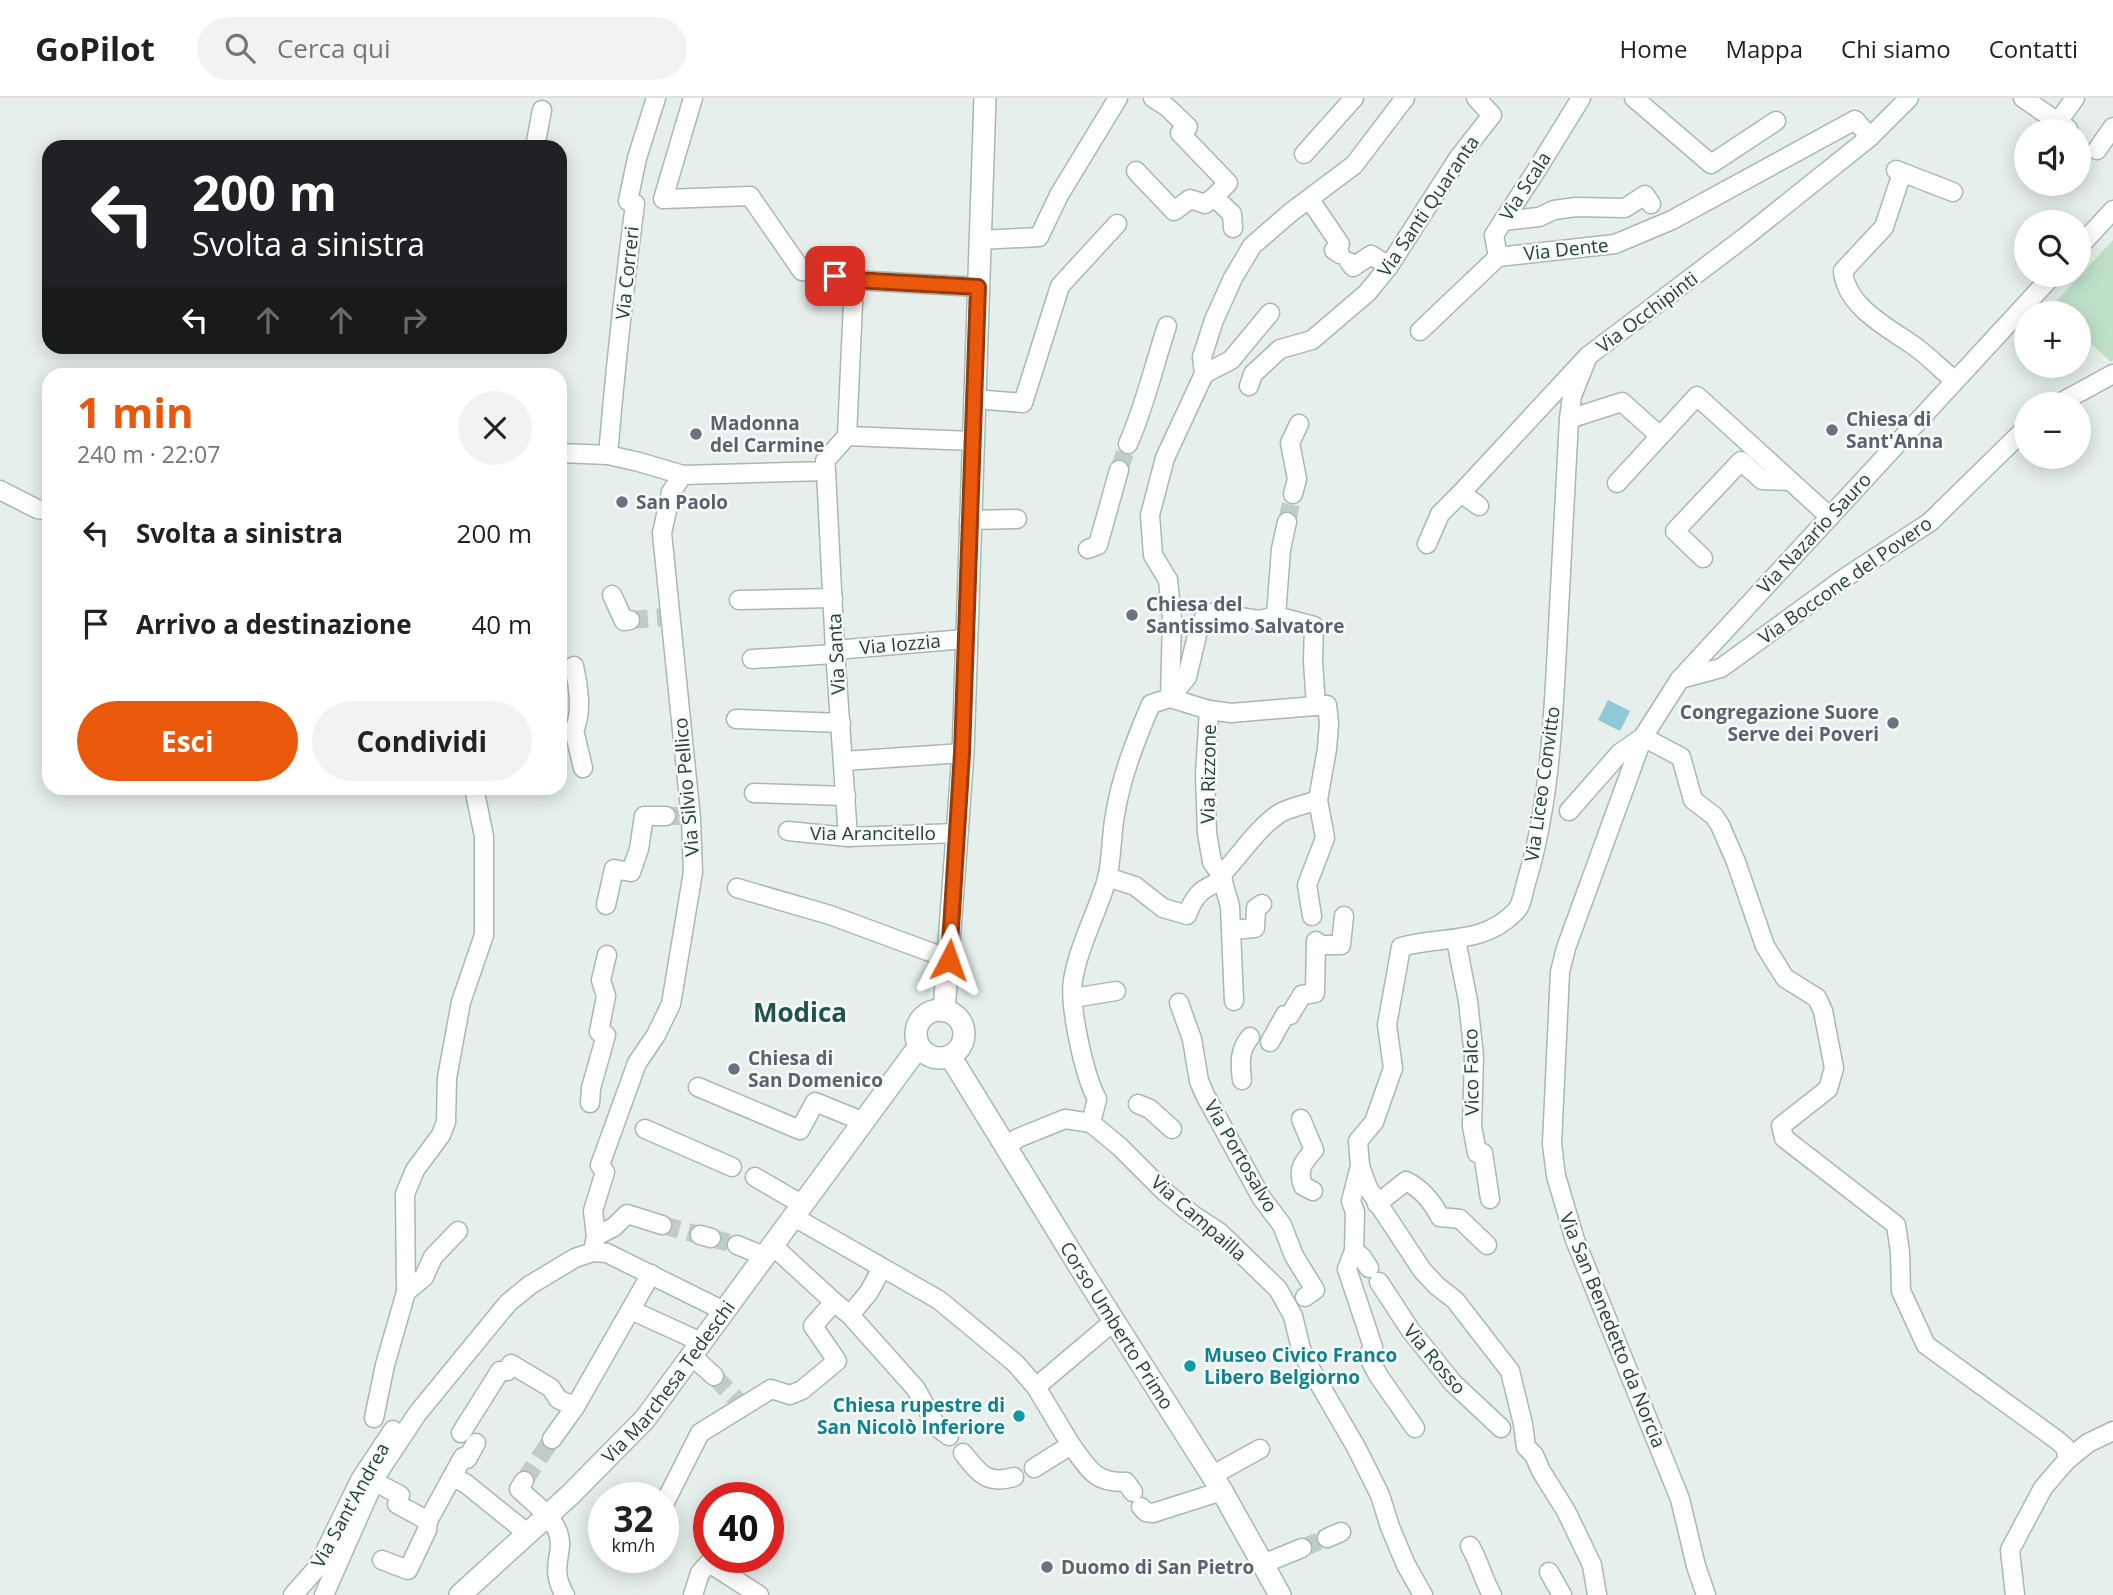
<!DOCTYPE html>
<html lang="it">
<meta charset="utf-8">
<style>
body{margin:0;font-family:"Open Sans",sans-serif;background:#f2f2f2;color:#222;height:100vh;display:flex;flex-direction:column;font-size:26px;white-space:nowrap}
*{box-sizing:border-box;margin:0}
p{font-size:23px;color:#767676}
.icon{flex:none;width:38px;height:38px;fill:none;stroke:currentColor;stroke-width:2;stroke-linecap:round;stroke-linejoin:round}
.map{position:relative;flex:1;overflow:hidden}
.sheet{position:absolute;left:42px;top:270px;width:525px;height:427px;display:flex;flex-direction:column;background:#fff;border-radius:21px;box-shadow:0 4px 18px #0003}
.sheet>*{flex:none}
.guide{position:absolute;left:42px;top:42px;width:525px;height:214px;border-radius:21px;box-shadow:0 4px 18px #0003;background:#202124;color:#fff;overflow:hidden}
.controls{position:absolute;left:2014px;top:21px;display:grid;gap:14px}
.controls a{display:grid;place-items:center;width:77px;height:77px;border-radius:50%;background:#fff;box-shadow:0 4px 18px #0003;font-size:35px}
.speed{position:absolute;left:588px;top:1384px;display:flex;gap:14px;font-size:35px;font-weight:700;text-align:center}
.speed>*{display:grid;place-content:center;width:91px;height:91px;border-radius:50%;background:#fff;box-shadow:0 4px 18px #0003;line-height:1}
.speed small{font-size:18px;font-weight:400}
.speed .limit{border:10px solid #d22;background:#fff;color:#111}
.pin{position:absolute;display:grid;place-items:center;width:60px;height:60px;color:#fff;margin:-30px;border-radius:14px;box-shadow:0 4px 10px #0006}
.me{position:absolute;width:77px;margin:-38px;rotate:4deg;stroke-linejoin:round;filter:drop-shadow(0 0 5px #0008)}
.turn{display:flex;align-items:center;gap:24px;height:147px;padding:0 35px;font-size:32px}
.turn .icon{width:91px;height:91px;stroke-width:2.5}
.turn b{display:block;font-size:49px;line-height:60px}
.lanes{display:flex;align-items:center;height:66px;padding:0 35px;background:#0003;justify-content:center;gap:35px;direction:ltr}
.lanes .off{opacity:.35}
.round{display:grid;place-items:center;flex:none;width:74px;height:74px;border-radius:37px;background:#f2f2f2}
.head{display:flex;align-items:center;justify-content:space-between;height:119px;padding:0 35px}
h1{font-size:42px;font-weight:700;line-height:52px;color:#ea580c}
.action{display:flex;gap:14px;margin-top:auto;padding:14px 35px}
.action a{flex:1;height:80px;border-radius:42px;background:#ea580c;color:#fff;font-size:28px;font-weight:700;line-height:80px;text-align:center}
.action a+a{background:#f2f2f2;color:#222}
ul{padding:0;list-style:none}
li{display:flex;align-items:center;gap:21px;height:91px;padding:0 35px}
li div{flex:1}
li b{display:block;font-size:26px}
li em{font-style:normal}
header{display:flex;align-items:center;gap:42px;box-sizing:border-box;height:98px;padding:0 35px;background:#fff;border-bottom:2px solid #e0e0e0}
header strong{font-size:33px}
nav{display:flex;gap:38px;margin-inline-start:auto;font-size:24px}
.search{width:490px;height:63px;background:#f2f2f2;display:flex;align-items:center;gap:18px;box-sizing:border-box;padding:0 24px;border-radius:38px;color:#767676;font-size:26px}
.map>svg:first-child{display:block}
.green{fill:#bfe0c8}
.water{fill:#8ec9d4}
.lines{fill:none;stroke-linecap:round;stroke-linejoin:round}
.street-tunnel{stroke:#bfccc8;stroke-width:18;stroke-dasharray:18 9;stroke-linecap:butt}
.street-casing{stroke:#a8b8b2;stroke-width:21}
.secondary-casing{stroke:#a4bbb3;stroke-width:24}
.street{stroke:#fff;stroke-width:18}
.secondary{stroke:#fff;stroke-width:21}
.route-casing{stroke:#983908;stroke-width:18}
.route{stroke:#ea580c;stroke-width:12}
.worship-dot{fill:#6b7280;stroke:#f7fbf9;stroke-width:2.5}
.culture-dot{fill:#0f9aa8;stroke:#f7fbf9;stroke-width:2.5}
.labels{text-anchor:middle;stroke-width:5;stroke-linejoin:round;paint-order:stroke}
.street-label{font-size:19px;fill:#24423a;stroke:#f7fbf9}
.worship-label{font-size:19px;font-weight:bold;fill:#5b616d;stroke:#f7fbf9;text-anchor:start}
.culture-label{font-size:19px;font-weight:bold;fill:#0d838f;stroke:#f7fbf9;text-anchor:start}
.district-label{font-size:26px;font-weight:bold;fill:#1f5548;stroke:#f7fbf9}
</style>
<header>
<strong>GoPilot</strong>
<div class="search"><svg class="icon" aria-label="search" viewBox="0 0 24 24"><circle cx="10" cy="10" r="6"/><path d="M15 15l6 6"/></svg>Cerca qui</div>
<nav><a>Home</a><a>Mappa</a><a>Chi siamo</a><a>Contatti</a></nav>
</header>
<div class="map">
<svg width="2113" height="1497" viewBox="0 0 2113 1497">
<rect width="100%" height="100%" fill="#e6efeb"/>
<polygon class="green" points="2113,142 2113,262 2111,264 2079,234 2079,215 2058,215 2051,209"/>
<polygon class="water" points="1608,602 1630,613 1620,633 1598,622"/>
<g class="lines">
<g class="street-tunnel">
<polyline points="1119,372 1128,346"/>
<polyline points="1287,424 1293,396"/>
<polyline points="630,522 664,519"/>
<polyline points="666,718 685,718"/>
<polyline points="662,1127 700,1137"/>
<polyline points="711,1140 737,1147"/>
<polyline points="714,1278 741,1306"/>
<polyline points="524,1383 552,1341"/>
<polyline points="1302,1450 1327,1440"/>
</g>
<defs>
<g id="street">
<polyline points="693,0 663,101 750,98 802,173 854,182"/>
<polyline points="1153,0 1167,9 1188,29 1180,35 1228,85 1214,99 1232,116 1233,130"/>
<polyline points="1634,0 1711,66 1776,23"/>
<polyline points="2023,0 2068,31"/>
<polyline points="2058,24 2075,0"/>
<polyline points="535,49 542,12"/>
<polyline points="2097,52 2113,29"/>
<polyline points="1304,56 1354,0"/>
<polyline points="1896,72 1953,94"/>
<polyline points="1136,73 1174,113 1190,101 1205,106 1214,99"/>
<path d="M1902,75L1884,129L1843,173C1846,210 1891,231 1917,250C1930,260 1942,272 1955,283"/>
<polyline points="1310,102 1340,146 1334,152 1340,156"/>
<polyline points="1503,123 1539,119 1554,112 1576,109 1625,110 1645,97 1651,106"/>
<polyline points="980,142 1039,139 1059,97 1118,0"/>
<polyline points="2079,149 2113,112"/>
<polyline points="1498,159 1615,146 1672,122 1855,22 1870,39"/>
<polyline points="1498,159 1494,137 1536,73 1581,0"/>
<polyline points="1349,164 1353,169 1371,157 1389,168"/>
<polyline points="1420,233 1498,159"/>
<polyline points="1204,276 1231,262 1270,215"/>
<polyline points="1249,288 1253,276 1280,251 1312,242 1367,195 1389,168 1459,59 1492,17 1476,0"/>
<polyline points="974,301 1023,305 1060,188 1117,126"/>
<polyline points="2058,306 2113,276"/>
<polyline points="1569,321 1622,304 1660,338"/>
<polyline points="847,338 972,343"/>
<path d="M1128,346C1145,308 1154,267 1167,228"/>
<polyline points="560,355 608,357 639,364 683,377 826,373 825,363 847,338 854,182 978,189"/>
<path d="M608,357C615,273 624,190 635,106L628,103L637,60L656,0"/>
<polyline points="826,373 835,552 848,739"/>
<polyline points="1617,385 1697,298 1830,419"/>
<polyline points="0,392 37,411 49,413"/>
<polyline points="1293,396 1297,381 1290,345 1299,326"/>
<polyline points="1479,408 1461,395 1588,258 1745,139 1870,39 1909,0"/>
<polyline points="969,422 1017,421"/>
<polyline points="1287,424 1281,451 1276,518 1259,522 1213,515 1206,516 1199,529 1187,579 1170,600 1209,612 1231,615 1327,607 1329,625 1327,651 1318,702 1325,740 1307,787 1312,818"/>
<polyline points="1427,446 1440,416 1461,395"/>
<polyline points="1088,451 1098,447 1119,372"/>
<polyline points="1703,460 1675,433 1741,363 1762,382 1790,383"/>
<polyline points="612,497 624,523 630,522"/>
<polyline points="739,502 833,500"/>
<polyline points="1276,518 1314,528 1313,563 1316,608"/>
<polyline points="835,552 965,541"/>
<polyline points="752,561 835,556"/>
<path d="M574,568C578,587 583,614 574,632L583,670"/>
<polyline points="1680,581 1721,570 1846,479 1930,424 2026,330"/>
<polyline points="1209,612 1205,676 1207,735 1212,764 1221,777 1230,808 1234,903"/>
<polyline points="736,621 841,625"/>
<polyline points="1643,639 1681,659 1693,702 1714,718 1720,727 1736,764 1765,848 1785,880 1817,900 1823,913 1834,970 1828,991 1781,1028 1784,1040 1896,1127 1900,1154 1901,1193 1926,1247 2057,1342 2066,1350 2067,1362"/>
<polyline points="844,663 963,655"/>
<polyline points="754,695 846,698"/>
<polyline points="1569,713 1620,655 1643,639"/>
<polyline points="788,733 848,739 958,735"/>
<path d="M1221,777C1240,758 1259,727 1282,714C1292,709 1307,706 1318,702"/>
<path d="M1107,779L1135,788L1163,810L1187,817C1195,796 1201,791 1223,782"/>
<polyline points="737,790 830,817 949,861"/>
<polyline points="606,807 614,771 631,774 639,751 644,718 666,718"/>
<polyline points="1232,832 1255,830 1256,810 1262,806"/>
<polyline points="1456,842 1468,903 1474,958 1472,1028 1477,1055 1483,1055 1490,1101"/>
<polyline points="1317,847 1341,847 1344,818"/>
<polyline points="1073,900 1116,893"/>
<polyline points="1179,905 1192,941 1199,983 1205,997 1261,1099 1282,1127 1294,1158 1315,1192 1305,1199"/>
<polyline points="1270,944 1285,917 1290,917 1302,897 1315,895 1316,843"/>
<path d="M1242,982C1240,966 1239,952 1250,939"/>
<polyline points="698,989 800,1032 815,1004 862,1023"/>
<polyline points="590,1005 591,990 606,937 599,934 606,898 601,882 607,857"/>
<polyline points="1138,1006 1150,1011 1172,1031"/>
<path d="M1301,1021L1314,1052C1303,1064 1297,1071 1303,1088L1313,1093"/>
<path d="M1091,1025L1097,1001C1084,977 1069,908 1073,882C1079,847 1097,815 1107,781C1112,761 1111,738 1115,717C1121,679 1136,641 1151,606L1170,600L1172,521L1168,482L1153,457L1150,417L1165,360L1204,276L1202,259L1214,222L1233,180L1252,148L1290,115L1354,67L1405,0"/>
<polyline points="645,1031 732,1069"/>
<polyline points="1005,1049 1018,1040 1065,1021 1091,1025 1120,1049 1165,1094 1193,1117 1219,1134 1278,1191 1293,1218 1301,1251 1310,1270 1356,1349 1380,1397 1390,1429 1406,1467 1423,1497"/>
<polyline points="1360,1068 1368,1090 1422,1172 1437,1188 1455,1202 1510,1273 1523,1326 1526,1349 1534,1357 1541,1373 1566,1413 1592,1467 1597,1497"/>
<polyline points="755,1079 803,1107"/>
<path d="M1377,1106L1406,1083C1422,1091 1432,1103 1440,1119L1460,1121L1487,1147"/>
<polyline points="794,1119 939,1202 1015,1265 1036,1289 1071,1347 1034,1370"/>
<polyline points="700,1137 711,1140"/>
<polyline points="596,1138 614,1129 627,1116 662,1127"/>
<polyline points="737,1147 764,1158"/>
<polyline points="1354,1153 1362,1159 1369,1170"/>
<polyline points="593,1154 596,1138 593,1113 605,1074 600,1067 637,965 656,937 671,906 693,774 691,721 662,435 671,394 683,377"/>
<polyline points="1379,1184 1411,1233 1453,1285 1501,1330"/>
<polyline points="406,1194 405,1096 415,1072 441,1037 446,1024 447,980 461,904 484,837 484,738 474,690"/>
<polyline points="834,1204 850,1217 916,1291 937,1329 949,1338"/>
<polyline points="631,1212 701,1244"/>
<polyline points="850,1217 869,1194 882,1170"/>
<polyline points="691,1257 714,1278"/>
<polyline points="1036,1289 1114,1223"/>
<polyline points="374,1320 385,1267 406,1194 424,1179 433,1159 458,1133"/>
<path d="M1415,1330L1378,1277L1368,1258L1373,1249L1347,1171L1354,1153L1355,1114L1351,1103L1360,1068L1358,1043L1374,1024L1393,970L1387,927L1401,849C1442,837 1482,848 1515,814C1522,808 1523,795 1526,785C1549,710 1553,628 1557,549C1561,473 1565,397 1569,321L1572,298L1588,258"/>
<polyline points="461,1335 500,1273 507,1273 511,1266 551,1290 558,1301 575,1309"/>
<polyline points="552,1341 575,1309 651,1176"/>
<path d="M1071,1347C1089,1371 1094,1385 1126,1384L1133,1394"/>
<path d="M963,1355C979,1375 986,1387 1014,1379"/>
<polyline points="1211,1378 1260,1351"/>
<polyline points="452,1379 463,1359 467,1361 476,1345"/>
<polyline points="373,1383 400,1397 397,1406 428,1423 452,1379 465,1385 527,1435"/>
<path d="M524,1383L519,1391C531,1403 550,1416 557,1432C567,1454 547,1468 565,1497"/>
<polyline points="663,1408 700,1335 771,1291 790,1297 802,1292 837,1263 813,1228 834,1204 773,1148"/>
<polyline points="1141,1409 1146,1414 1153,1415 1222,1393"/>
<polyline points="1327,1440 1341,1434"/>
<path d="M1470,1448C1479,1463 1483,1481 1492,1497"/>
<polyline points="382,1462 408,1472 427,1432 428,1423"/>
<polyline points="1263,1466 1302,1450"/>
<polyline points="1549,1474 1562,1497"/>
<polyline points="293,1497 317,1470 360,1382 393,1332"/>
<polyline points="324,1497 378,1375 417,1316 508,1205 530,1187 575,1160 593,1154 607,1155 724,1213"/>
<polyline points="693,1497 700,1475 709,1465 759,1497"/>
<polyline points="1706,1497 1696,1468 1680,1401 1575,1142 1556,1078 1552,1046 1560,874 1566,850 1643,639 1680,581 2053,177"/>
<polyline points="2015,1497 2010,1452 2043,1390 2067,1362 2088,1345 2113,1333"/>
</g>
<g id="secondary">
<circle cx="940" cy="936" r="24"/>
<polyline points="944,913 963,655 985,0"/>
<path id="s1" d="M950,958L1086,1179L1222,1393L1280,1497"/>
<path id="s2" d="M460,1497L570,1397L645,1321L919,948"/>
</g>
</defs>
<use href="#street" class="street-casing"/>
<use href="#secondary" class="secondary-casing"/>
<use href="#street" class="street"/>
<use href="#secondary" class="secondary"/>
</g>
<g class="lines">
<defs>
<polyline id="route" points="835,178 854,182 978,189 962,655 949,862"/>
</defs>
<use href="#route" class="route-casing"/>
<use href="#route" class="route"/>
</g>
<g class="worship-dot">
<circle cx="1832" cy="332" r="7"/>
<circle cx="696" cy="336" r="7"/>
<circle cx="622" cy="404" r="7"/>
<circle cx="1132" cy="517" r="7"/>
<circle cx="1893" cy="625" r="7"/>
<circle cx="734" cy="971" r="7"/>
<circle cx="1047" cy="1469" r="7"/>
</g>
<g class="culture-dot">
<circle cx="1190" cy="1268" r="7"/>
<circle cx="1019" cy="1318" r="7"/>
</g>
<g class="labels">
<g class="street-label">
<text transform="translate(1525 88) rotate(-57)" y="7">Via Scala</text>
<text transform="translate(1428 108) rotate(-56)" y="7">Via Santi Quaranta</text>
<text transform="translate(1566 151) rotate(-6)" y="7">Via Dente</text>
<text transform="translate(627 175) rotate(-84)" y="7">Via Correri</text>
<text transform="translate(1647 214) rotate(-37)" y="7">Via Occhipinti</text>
<text transform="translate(1814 435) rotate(-47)" y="7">Via Nazario Sauro</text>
<text transform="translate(1845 482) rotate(-35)" y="7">Via Boccone del Povero</text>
<text transform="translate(900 546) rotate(-5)" y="7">Via Iozzia</text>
<text transform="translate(836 556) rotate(-93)" y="7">Via Santa</text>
<text transform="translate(1208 676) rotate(-89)" y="7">Via Rizzone</text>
<text transform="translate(1542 686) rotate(-82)" y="7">Via Liceo Convitto</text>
<text transform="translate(686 689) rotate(-95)" y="7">Via Silvio Pellico</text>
<text x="873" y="742">Via Arancitello</text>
<text transform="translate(1471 974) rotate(-91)" y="7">Vico Falco</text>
<text transform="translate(1241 1058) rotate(60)" y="7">Via Portosalvo</text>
<text transform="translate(1199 1120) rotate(41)" y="7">Via Campailla</text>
<text dy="7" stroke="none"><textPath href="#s1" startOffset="317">Corso Umberto Primo</textPath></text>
<text transform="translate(1613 1232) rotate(68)" y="7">Via San Benedetto da Norcia</text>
<text transform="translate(1435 1261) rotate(50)" y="7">Via Rosso</text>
<text dy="7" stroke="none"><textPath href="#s2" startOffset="299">Via Marchesa Tedeschi</textPath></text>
<text transform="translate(350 1407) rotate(-61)" y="7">Via Sant'Andrea</text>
</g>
<g class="worship-label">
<text x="1846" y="328">Chiesa di<tspan x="1846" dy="22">Sant'Anna</tspan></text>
<text x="710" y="332">Madonna<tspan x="710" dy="22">del Carmine</tspan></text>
<text x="636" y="411">San Paolo</text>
<text x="1146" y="513">Chiesa del<tspan x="1146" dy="22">Santissimo Salvatore</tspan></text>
<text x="1879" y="621" text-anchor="end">Congregazione Suore<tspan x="1879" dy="22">Serve dei Poveri</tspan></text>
<text x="748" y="967">Chiesa di<tspan x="748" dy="22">San Domenico</tspan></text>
<text x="1061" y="1476">Duomo di San Pietro</text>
</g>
<g class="culture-label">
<text x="1204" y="1264">Museo Civico Franco<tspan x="1204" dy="22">Libero Belgiorno</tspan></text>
<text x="1005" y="1314" text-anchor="end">Chiesa rupestre di<tspan x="1005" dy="22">San Nicolò Inferiore</tspan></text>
</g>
<g class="district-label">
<text x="800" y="924">Modica</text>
</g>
</g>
</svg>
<div class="controls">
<a><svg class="icon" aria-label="sound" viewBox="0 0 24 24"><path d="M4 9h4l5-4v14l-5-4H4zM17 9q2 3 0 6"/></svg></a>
<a><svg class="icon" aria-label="search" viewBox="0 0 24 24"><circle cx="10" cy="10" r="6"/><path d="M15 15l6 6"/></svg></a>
<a>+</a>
<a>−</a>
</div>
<div class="speed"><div>32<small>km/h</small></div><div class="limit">40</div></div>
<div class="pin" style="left:835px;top:178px;background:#d93025"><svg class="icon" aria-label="arrive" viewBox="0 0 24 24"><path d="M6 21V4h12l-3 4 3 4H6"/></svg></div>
<svg class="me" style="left:949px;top:862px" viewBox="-20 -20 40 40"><path d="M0-17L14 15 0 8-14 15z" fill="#ea580c" stroke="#fff" stroke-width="4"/></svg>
<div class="guide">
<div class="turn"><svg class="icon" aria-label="left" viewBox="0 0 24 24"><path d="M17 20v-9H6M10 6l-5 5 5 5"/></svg><div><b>200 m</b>Svolta a sinistra</div></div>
<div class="lanes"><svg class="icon" aria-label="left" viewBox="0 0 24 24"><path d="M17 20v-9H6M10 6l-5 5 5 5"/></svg><svg class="icon off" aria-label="ahead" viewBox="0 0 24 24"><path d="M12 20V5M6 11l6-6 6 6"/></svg><svg class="icon off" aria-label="ahead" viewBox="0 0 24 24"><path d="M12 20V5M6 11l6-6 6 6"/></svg><svg class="icon off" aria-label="right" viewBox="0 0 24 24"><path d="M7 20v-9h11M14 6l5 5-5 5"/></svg></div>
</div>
<section class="sheet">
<div class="head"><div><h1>1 min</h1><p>240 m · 22:07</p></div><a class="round"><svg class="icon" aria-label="close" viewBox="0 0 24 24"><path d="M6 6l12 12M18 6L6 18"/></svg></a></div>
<ul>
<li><svg class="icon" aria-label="left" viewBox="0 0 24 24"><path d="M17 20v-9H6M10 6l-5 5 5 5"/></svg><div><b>Svolta a sinistra</b></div><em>200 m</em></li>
<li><svg class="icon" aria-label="arrive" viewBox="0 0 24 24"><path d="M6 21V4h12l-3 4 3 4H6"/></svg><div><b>Arrivo a destinazione</b></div><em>40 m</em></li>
</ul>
<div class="action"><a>Esci</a><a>Condividi</a></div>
</section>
</div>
